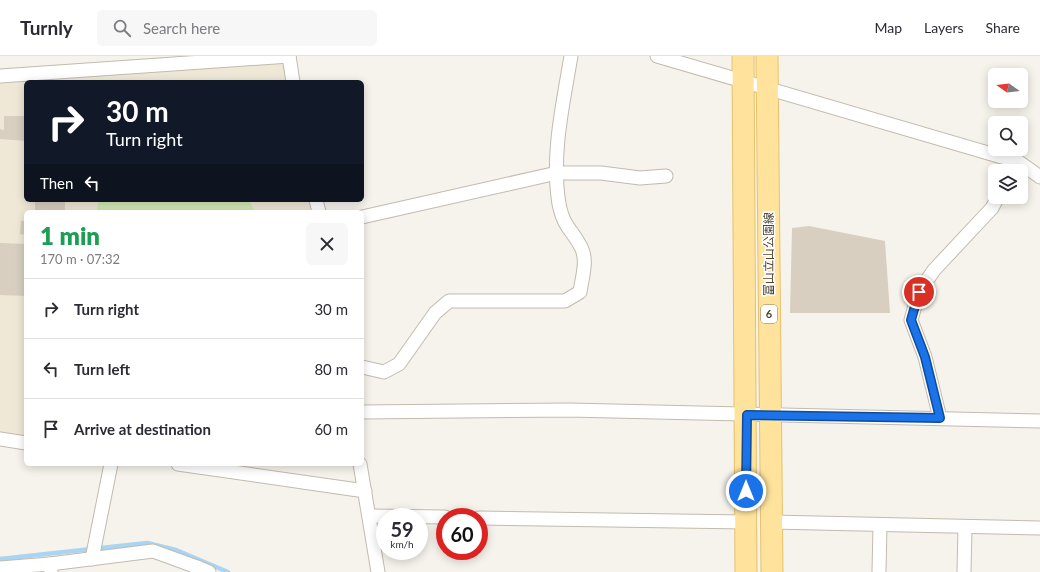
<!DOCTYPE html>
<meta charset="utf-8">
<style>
body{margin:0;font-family:Lato,"Noto Sans JP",sans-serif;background:#f7f7f7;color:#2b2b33;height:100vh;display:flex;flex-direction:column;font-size:15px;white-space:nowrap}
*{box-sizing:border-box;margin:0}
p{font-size:13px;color:#7c7c81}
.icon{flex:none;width:22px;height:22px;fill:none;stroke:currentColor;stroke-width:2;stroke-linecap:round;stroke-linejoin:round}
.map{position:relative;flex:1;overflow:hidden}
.drawer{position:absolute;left:24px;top:154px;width:340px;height:256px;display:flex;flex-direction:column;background:#fff;border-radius:6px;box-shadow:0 2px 10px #0003}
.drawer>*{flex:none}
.hud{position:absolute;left:24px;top:24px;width:340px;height:122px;border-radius:6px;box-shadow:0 2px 10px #0003;background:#111827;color:#fff;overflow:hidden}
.needle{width:26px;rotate:284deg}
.fabs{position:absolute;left:988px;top:12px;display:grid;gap:8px}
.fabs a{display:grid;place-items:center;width:40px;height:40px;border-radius:6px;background:#fff;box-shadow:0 2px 10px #0003;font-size:20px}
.speed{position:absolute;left:376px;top:452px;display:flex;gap:8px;font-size:20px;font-weight:700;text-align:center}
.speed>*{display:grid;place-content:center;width:52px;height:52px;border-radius:50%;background:#fff;box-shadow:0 2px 10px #0003;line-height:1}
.speed small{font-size:10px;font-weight:400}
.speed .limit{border:6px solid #d22;background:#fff;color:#111}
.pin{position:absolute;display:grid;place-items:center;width:34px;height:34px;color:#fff;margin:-17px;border:2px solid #fff;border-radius:50%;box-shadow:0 1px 4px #0007}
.me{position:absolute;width:44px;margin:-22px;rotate:0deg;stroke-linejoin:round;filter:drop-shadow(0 0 3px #0008)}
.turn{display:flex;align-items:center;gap:14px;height:84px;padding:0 16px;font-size:18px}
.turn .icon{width:52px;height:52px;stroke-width:2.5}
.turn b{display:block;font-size:28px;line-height:34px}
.then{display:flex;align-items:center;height:38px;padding:0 16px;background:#0003;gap:8px;font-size:15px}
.round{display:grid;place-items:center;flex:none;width:42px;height:42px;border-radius:6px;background:#f7f7f7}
.head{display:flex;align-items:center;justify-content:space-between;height:68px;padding:0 16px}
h1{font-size:24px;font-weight:800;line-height:30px;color:#1e9e55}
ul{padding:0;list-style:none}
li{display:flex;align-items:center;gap:12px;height:60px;padding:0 16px;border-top:1px solid #e1e1e2}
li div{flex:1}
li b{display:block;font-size:15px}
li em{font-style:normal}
header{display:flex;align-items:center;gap:24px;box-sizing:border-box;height:56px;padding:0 20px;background:#fff;border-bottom:1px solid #e1e1e2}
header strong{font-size:19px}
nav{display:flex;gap:22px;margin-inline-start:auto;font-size:14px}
.search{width:280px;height:36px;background:#f7f7f7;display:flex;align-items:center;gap:10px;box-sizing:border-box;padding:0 14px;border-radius:6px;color:#7c7c81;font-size:15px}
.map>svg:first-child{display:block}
.education{fill:#efe8d6}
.green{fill:#d2eab5}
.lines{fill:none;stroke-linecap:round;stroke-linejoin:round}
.stream{stroke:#a9d4f2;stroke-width:4.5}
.building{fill:#d8cfc1}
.minor-casing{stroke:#c2bbae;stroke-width:15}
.primary-casing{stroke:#e6c16a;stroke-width:23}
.minor{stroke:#fff;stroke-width:13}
.primary{stroke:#ffe39c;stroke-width:21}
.route-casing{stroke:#114b97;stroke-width:10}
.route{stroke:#1a73e8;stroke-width:7}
.labels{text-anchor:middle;stroke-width:3;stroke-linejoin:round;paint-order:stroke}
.shield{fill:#fff;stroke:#817c74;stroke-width:1}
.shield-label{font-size:11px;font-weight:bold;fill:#4b4439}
.street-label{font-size:12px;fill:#4b4439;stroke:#fff}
</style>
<header>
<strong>Turnly</strong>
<div class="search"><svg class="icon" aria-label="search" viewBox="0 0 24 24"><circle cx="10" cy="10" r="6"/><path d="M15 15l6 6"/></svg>Search here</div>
<nav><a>Map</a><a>Layers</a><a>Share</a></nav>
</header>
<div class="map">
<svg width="1040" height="516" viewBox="0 0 1040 516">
<rect width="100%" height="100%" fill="#f6f3ec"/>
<polygon class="education" points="289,0 294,26 26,26 26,144 315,144 317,156 26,156 26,387 0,383 0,20"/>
<polygon class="green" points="98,144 249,144 255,156 97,156"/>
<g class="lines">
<polyline class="stream" points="0,503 147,487 176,494 228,516"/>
</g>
<g class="building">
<polygon points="4,60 26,60 26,85 0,83 0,73 4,74"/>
<rect x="35" y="144" width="30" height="12"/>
<polygon points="21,165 26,165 26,179 20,178"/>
<polygon points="809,170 885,185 890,257 790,257 792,172"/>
<polygon points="0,187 26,188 26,240 0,239"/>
</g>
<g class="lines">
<defs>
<g id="minor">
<polyline points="289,0 293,26"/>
<polyline points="657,0 1019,106 1040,121"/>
<polyline points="0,20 289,0"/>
<polyline points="316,144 319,156"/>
<polyline points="362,161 557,117 601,117 640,122 666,120"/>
<path d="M362,311L384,316L399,308L435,257L449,245H565L580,236C582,222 588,204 581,191C571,172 564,172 559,148C551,99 563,48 571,0"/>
<polyline points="362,356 569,354 1040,365"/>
<polyline points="940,362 925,301 911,264 919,236 934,214 992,152 998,141"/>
<polyline points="0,383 26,387"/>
<polyline points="178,408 365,435"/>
<polyline points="360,408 378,516"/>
<polyline points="369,460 445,461"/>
<polyline points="479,462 746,466"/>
<polyline points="771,466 1040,472"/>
<polyline points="92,503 111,408"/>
<polyline points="50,508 153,495 197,511 196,516"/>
<polyline points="197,511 209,516"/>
<polyline points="0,512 50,508 51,516"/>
<polyline points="879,516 880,469"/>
<polyline points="964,516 965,471"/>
</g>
<g id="primary">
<polyline points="743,0 746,516"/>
<polyline points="767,0 772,516"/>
</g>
</defs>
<use href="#minor" class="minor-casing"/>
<use href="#primary" class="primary-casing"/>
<use href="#minor" class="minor"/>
<use href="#primary" class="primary"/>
</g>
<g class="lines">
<defs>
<polyline id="route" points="746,435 747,359 940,362 925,301 911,264 919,236"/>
</defs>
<use href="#route" class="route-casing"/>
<use href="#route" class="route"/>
</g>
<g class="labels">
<rect class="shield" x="761" y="249" width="16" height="18" rx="3"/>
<g class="shield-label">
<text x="769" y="262">6</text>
</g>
<g class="street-label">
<text transform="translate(769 198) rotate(-90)" y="4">富山立山公園線</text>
</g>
</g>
</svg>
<div class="fabs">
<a><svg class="needle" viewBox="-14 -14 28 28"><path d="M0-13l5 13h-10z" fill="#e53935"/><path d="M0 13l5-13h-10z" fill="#7c7c81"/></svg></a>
<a><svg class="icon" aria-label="search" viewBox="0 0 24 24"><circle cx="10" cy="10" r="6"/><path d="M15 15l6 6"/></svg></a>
<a><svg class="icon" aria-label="layers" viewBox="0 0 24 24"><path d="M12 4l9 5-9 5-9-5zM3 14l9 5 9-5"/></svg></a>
</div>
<div class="speed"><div>59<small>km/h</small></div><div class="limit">60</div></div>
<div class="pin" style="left:919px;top:236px;background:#d93025"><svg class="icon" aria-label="arrive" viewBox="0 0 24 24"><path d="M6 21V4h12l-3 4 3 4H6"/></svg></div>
<svg class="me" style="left:746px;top:435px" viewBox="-20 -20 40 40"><circle r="17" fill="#1a73e8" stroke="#fff" stroke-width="3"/><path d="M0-11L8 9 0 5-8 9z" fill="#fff"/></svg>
<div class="hud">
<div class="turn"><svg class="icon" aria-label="right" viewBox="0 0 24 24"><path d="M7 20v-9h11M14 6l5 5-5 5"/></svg><div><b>30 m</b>Turn right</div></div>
<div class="then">Then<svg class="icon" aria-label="left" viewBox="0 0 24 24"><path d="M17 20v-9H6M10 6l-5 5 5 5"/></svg></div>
</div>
<section class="drawer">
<div class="head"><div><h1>1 min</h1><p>170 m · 07:32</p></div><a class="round"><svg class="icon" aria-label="close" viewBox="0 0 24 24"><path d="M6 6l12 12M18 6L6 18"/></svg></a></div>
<ul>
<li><svg class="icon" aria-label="right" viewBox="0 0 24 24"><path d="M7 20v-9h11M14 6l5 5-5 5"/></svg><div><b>Turn right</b></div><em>30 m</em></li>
<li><svg class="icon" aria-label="left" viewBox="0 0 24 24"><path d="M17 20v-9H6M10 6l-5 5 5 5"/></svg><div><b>Turn left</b></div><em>80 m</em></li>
<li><svg class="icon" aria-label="arrive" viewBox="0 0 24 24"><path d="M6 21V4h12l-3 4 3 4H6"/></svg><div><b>Arrive at destination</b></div><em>60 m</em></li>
</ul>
</section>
</div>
